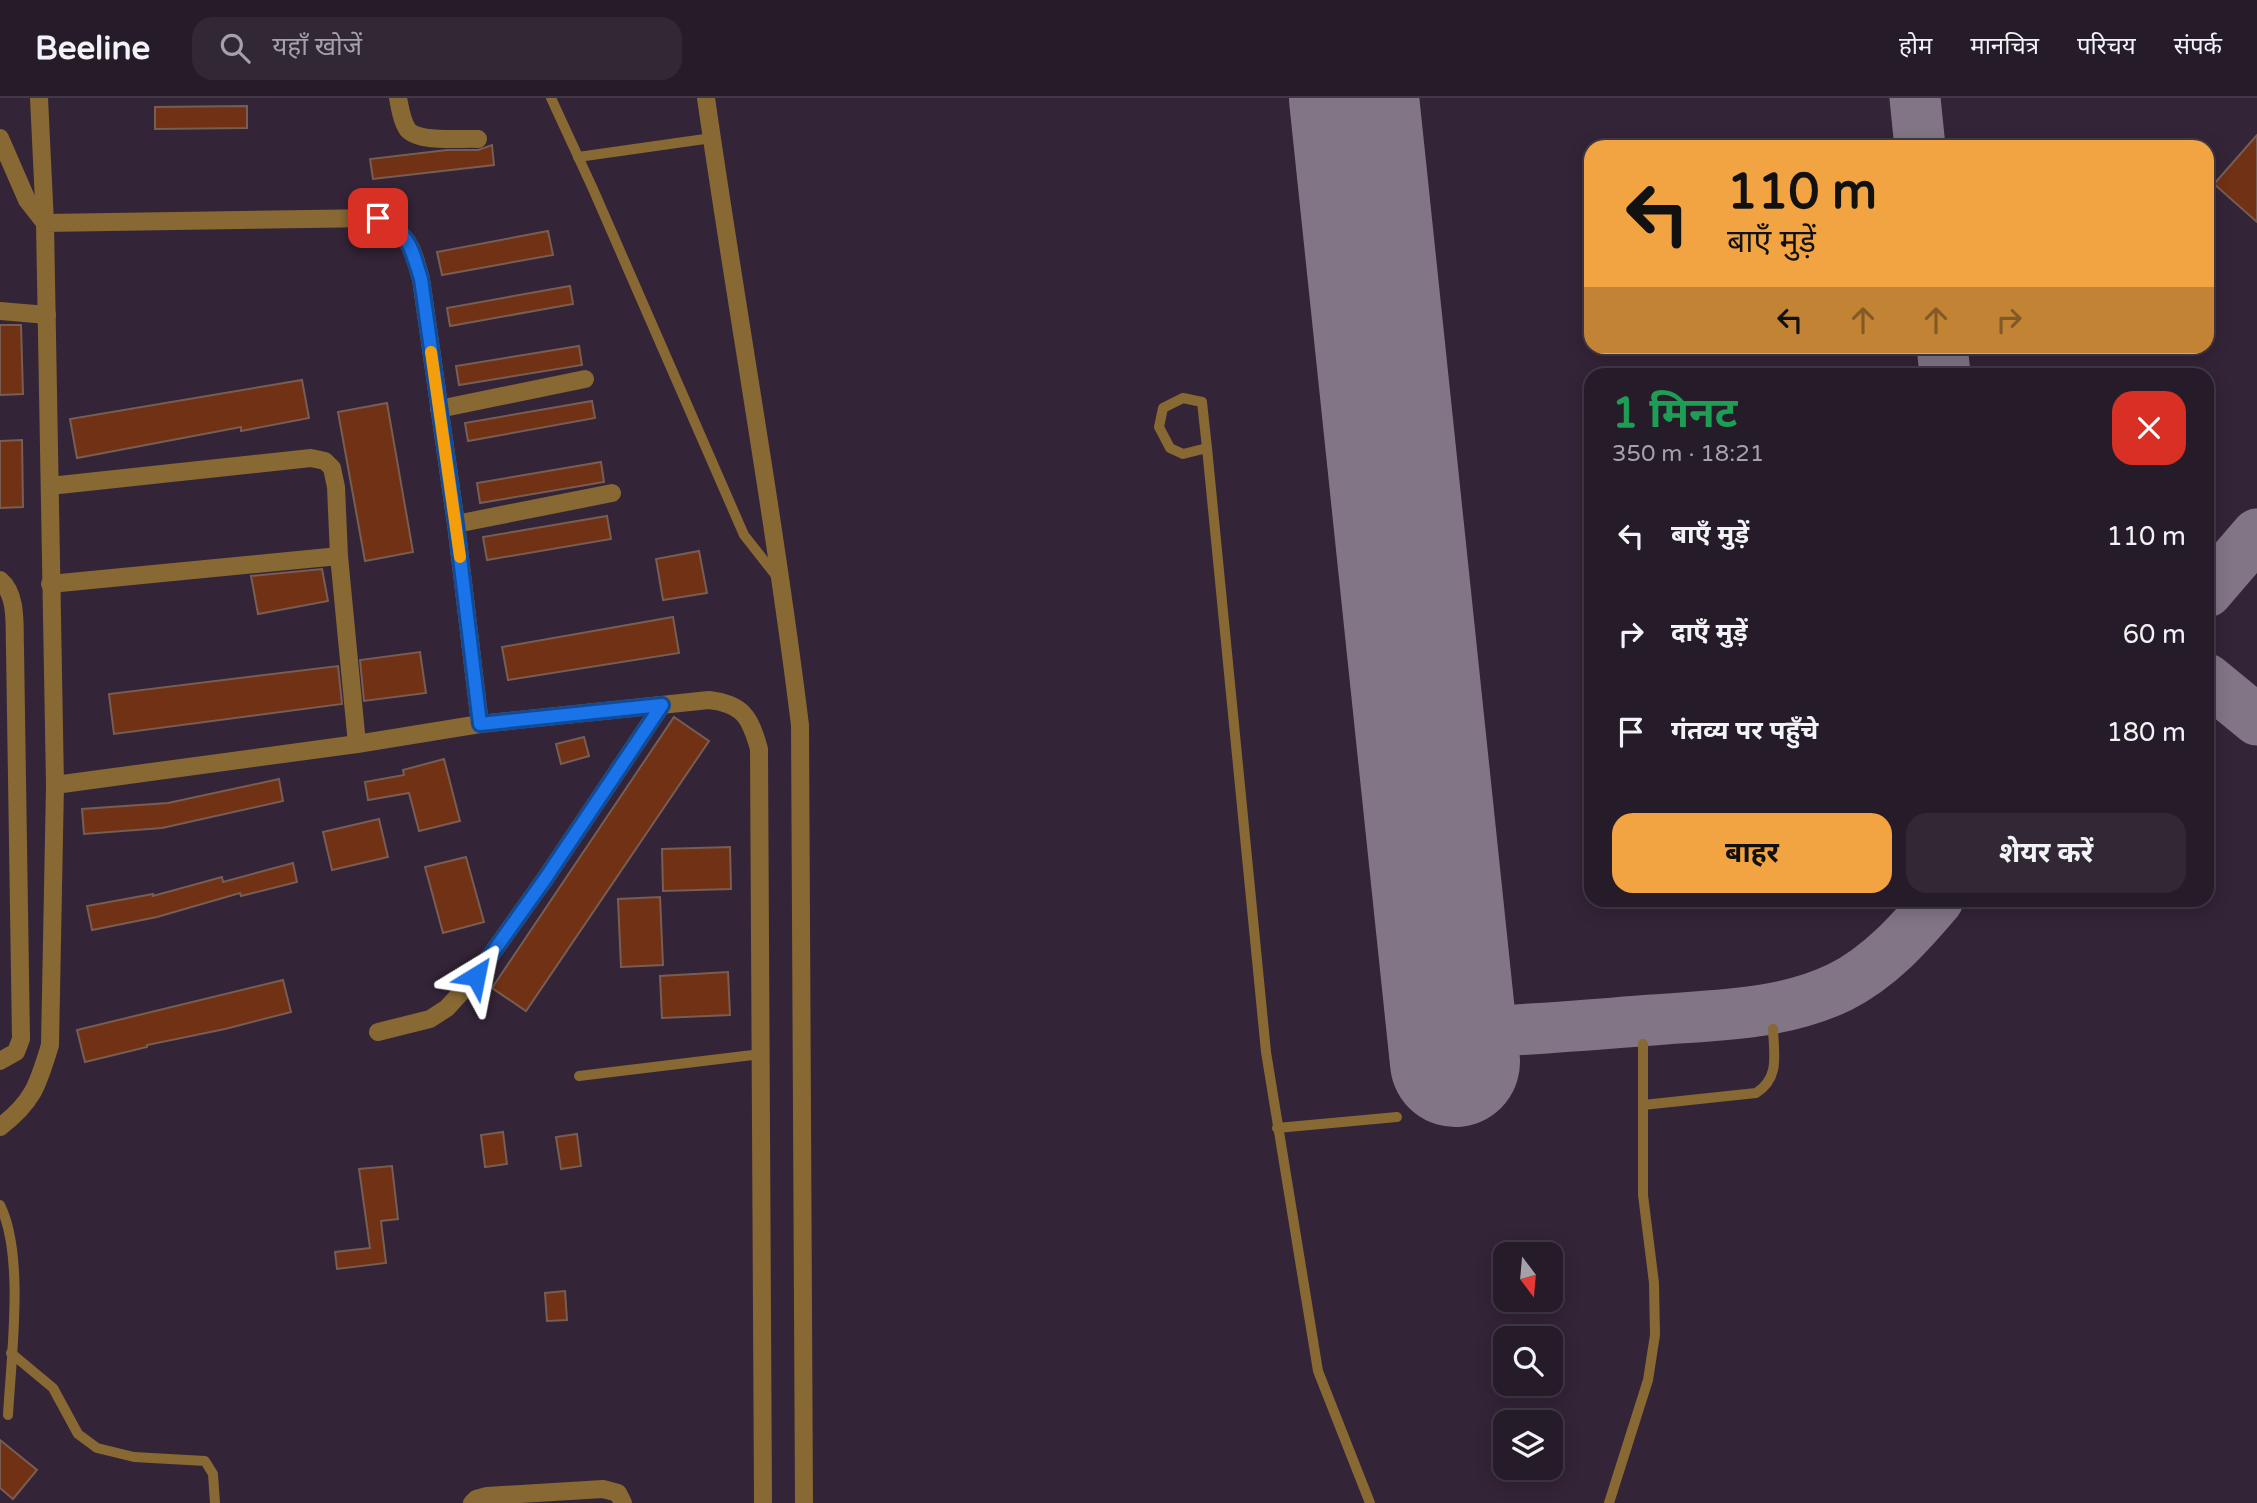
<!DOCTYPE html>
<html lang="hi">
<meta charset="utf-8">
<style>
body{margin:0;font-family:"Varela Round","Noto Sans Devanagari",sans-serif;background:#322835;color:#f1f3f6;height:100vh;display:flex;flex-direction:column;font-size:26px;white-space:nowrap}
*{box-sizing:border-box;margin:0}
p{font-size:23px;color:#a4a1a8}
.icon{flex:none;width:38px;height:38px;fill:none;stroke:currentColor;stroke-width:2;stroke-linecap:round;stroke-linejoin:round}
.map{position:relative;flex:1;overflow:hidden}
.side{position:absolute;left:1584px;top:270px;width:630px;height:539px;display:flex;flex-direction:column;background:#261b29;border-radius:21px;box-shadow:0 4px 18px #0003,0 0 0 2px #423946}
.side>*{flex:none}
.top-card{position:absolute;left:1584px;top:42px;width:630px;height:214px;border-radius:21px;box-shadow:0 4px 18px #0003,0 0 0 2px #423946;background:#f3a442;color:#111;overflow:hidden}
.needle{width:46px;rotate:164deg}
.fabs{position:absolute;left:1493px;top:1144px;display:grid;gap:14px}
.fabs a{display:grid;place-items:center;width:70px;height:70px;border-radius:14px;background:#261b29;box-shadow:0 4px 18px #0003,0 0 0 2px #423946;font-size:35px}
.pin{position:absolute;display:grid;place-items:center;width:60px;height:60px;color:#fff;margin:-30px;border-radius:14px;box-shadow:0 4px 10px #0006}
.me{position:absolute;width:77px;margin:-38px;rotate:35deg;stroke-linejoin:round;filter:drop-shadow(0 0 5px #0008)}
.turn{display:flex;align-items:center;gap:24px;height:147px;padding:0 28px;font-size:32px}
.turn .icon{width:91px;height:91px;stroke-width:2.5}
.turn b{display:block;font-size:49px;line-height:60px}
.lanes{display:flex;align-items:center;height:66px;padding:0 28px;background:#0003;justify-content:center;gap:35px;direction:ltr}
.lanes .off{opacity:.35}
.round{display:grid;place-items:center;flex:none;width:74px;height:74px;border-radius:21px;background:#322835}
.headline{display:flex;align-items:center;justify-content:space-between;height:119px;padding:0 28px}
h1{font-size:42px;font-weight:700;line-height:52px;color:#1e9e55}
.button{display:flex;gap:14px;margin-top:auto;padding:14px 28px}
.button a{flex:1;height:80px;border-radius:21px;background:#f3a442;color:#111;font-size:28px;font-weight:700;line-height:80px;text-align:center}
.button a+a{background:#322835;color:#f1f3f6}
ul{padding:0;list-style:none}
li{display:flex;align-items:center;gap:21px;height:98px;padding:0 28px}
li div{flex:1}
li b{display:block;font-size:26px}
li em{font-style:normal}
header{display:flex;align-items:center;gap:42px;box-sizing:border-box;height:98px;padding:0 35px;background:#261b29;border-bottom:2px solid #423946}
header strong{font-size:33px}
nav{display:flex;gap:38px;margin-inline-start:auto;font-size:24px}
.search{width:490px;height:63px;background:#322835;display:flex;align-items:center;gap:18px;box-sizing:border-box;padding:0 24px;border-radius:21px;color:#a4a1a8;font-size:26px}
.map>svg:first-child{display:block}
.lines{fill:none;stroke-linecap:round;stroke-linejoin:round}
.taxiway{stroke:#827686;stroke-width:51}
.runway{stroke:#827686;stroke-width:130}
.building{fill:#703115;stroke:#785d52;stroke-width:2}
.service{stroke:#886833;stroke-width:10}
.minor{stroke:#886833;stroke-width:18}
.route-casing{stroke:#114b97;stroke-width:18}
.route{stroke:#1a73e8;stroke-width:12}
.slow{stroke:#f59e0b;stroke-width:12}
</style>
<header>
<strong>Beeline</strong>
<div class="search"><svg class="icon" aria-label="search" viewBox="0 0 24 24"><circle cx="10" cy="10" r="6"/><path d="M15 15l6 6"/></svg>यहाँ खोजें</div>
<nav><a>होम</a><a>मानचित्र</a><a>परिचय</a><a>संपर्क</a></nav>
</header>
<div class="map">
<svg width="2257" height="1405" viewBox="0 0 2257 1405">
<rect width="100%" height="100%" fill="#332437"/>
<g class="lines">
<g class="taxiway">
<polyline points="1915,0 1920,49"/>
<polyline points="1942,248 1945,276"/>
<polyline points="2207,494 2257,436"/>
<polyline points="2207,581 2257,622"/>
<path d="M1452,935C1519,933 1586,927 1653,922C1716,917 1783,917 1840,889C1880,869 1910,835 1938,802"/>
</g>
<polyline class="runway" points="1354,0 1455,964"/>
</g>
<g class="building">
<polygon points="247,8 247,30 155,31 155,9"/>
<polygon points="2257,37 2257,124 2214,86"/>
<polygon points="492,47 494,67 373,81 370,61 447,52 478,52"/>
<polygon points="548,133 553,157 442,177 437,154"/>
<polygon points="570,188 573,206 450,228 447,210"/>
<polygon points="0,227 21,227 23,296 0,297"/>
<polygon points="579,248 582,267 459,287 456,268"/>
<polygon points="302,282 309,320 241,333 241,329 77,360 70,321"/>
<polygon points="592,303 595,320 468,343 465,325"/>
<polygon points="387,305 413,454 365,463 338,314"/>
<polygon points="22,342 23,409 0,410 0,343"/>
<polygon points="601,364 604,384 480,405 477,385"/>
<polygon points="607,418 611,441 487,462 483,439"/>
<polygon points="699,453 707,495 663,502 656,461"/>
<polygon points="322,471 328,503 258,516 251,478"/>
<polygon points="673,519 679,555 508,582 502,549"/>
<polygon points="420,554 426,595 364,603 360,562"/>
<polygon points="338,568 342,606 114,636 109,596"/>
<polygon points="674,619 709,643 526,913 492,890"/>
<polygon points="584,639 589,658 561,666 556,646"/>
<polygon points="444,661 460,723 419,733 409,695 368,702 365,684 404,677 403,672"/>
<polygon points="279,681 283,703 162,730 84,736 82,711 168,705"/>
<polygon points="379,721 388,759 332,772 323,734"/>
<polygon points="730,749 731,791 663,793 662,751"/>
<polygon points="466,759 484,824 443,835 425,769"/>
<polygon points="293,765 297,784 241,798 240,795 157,819 92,832 87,808 153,796 153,798 222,779 223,784"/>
<polygon points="660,799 663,867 621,869 618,801"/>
<polygon points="728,874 730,917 662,920 660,878"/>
<polygon points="283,882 291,914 225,931 147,947 147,949 85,964 77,932"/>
<polygon points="503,1034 507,1066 485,1069 481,1037"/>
<polygon points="577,1036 581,1068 561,1071 556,1039"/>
<polygon points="392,1068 398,1121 381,1123 386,1165 337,1171 335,1154 370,1150 359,1071"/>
<polygon points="565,1193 567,1222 547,1223 545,1195"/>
<polygon points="0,1342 37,1372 13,1401 0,1390"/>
</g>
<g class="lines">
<g class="service">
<polyline points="551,0 593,91 744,437 777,479"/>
<polyline points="578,59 712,40"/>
<polyline points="1207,350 1183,356 1170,350 1159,329 1163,310 1183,300 1202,304 1207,350 1266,954 1318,1273 1370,1405"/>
<polyline points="579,978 761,956"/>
<path d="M1643,1007L1756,995C1780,980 1774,957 1773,931"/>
<polyline points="1277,1030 1397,1019"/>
<path d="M0,1107C25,1157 11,1260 8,1317"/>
<polyline points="11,1255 53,1290 78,1336 97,1350 134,1359 205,1363 213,1376 215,1405"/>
<polyline points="1609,1405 1648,1282 1655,1237 1654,1185 1643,1097 1643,946"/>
</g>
<g class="minor">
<polyline points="39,0 45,125"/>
<path d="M398,0C400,10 402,24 408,32C420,45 461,40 478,41"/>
<path d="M706,0C736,209 774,417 800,627L804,1405"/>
<polyline points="0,40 27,102 45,125"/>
<polyline points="0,213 47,217"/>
<polyline points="439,311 585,281"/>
<polyline points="50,388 311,360 325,363 332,370 336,389 339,458 357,646"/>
<polyline points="456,426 612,395"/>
<path d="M0,482C18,497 14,529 15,550L21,941L16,954L0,963"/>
<polyline points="50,486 339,458"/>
<path d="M55,687L45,125L378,120C410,139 411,146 421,181L456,426L480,626"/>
<polyline points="378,934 430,921 447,910 476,878 545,781 662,607"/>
<path d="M0,1029C34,1003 38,986 50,947L55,687L357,646L480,626L709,602C743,606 750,619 759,651L763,1405"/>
<polyline points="472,1405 476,1401 487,1398 603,1391 618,1395 623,1405"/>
</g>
</g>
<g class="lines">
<defs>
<path id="route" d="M378,120C411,139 410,146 421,181L456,426L480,626L662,607L545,781L476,878"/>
</defs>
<use href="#route" class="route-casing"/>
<use href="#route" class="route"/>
<polyline class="slow" points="431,254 460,459"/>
</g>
</svg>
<div class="fabs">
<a><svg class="needle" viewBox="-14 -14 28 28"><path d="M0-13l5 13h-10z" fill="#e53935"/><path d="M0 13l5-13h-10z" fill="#a4a1a8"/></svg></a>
<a><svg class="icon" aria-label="search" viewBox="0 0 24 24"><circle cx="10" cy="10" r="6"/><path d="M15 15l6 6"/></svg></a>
<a><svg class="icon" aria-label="layers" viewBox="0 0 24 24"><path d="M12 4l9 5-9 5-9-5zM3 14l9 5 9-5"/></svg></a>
</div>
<div class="pin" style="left:378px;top:120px;background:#d93025"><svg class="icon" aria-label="arrive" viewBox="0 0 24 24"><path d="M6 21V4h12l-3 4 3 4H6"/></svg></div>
<svg class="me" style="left:476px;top:878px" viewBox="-20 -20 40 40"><path d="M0-17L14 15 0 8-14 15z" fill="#1a73e8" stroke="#fff" stroke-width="4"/></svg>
<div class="top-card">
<div class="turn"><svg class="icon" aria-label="left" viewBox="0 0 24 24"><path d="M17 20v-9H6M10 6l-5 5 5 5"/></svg><div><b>110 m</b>बाएँ मुड़ें</div></div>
<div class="lanes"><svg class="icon" aria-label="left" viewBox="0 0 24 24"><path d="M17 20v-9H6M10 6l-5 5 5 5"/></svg><svg class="icon off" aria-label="ahead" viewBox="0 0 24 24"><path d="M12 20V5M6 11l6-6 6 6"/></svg><svg class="icon off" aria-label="ahead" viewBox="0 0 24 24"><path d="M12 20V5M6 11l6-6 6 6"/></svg><svg class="icon off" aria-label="right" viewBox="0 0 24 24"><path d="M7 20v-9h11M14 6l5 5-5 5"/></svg></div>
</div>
<section class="side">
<div class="headline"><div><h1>1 मिनट</h1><p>350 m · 18:21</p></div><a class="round" style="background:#d93025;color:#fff"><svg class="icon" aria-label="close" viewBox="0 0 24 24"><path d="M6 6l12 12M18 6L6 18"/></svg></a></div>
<ul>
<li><svg class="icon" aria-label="left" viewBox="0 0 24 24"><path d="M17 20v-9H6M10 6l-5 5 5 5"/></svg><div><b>बाएँ मुड़ें</b></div><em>110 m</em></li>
<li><svg class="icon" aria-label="right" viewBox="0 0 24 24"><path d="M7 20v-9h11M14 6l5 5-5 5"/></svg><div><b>दाएँ मुड़ें</b></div><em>60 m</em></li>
<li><svg class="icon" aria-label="arrive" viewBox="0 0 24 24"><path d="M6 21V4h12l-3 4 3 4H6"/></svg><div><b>गंतव्य पर पहुँचे</b></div><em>180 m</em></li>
</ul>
<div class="button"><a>बाहर</a><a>शेयर करें</a></div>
</section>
</div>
